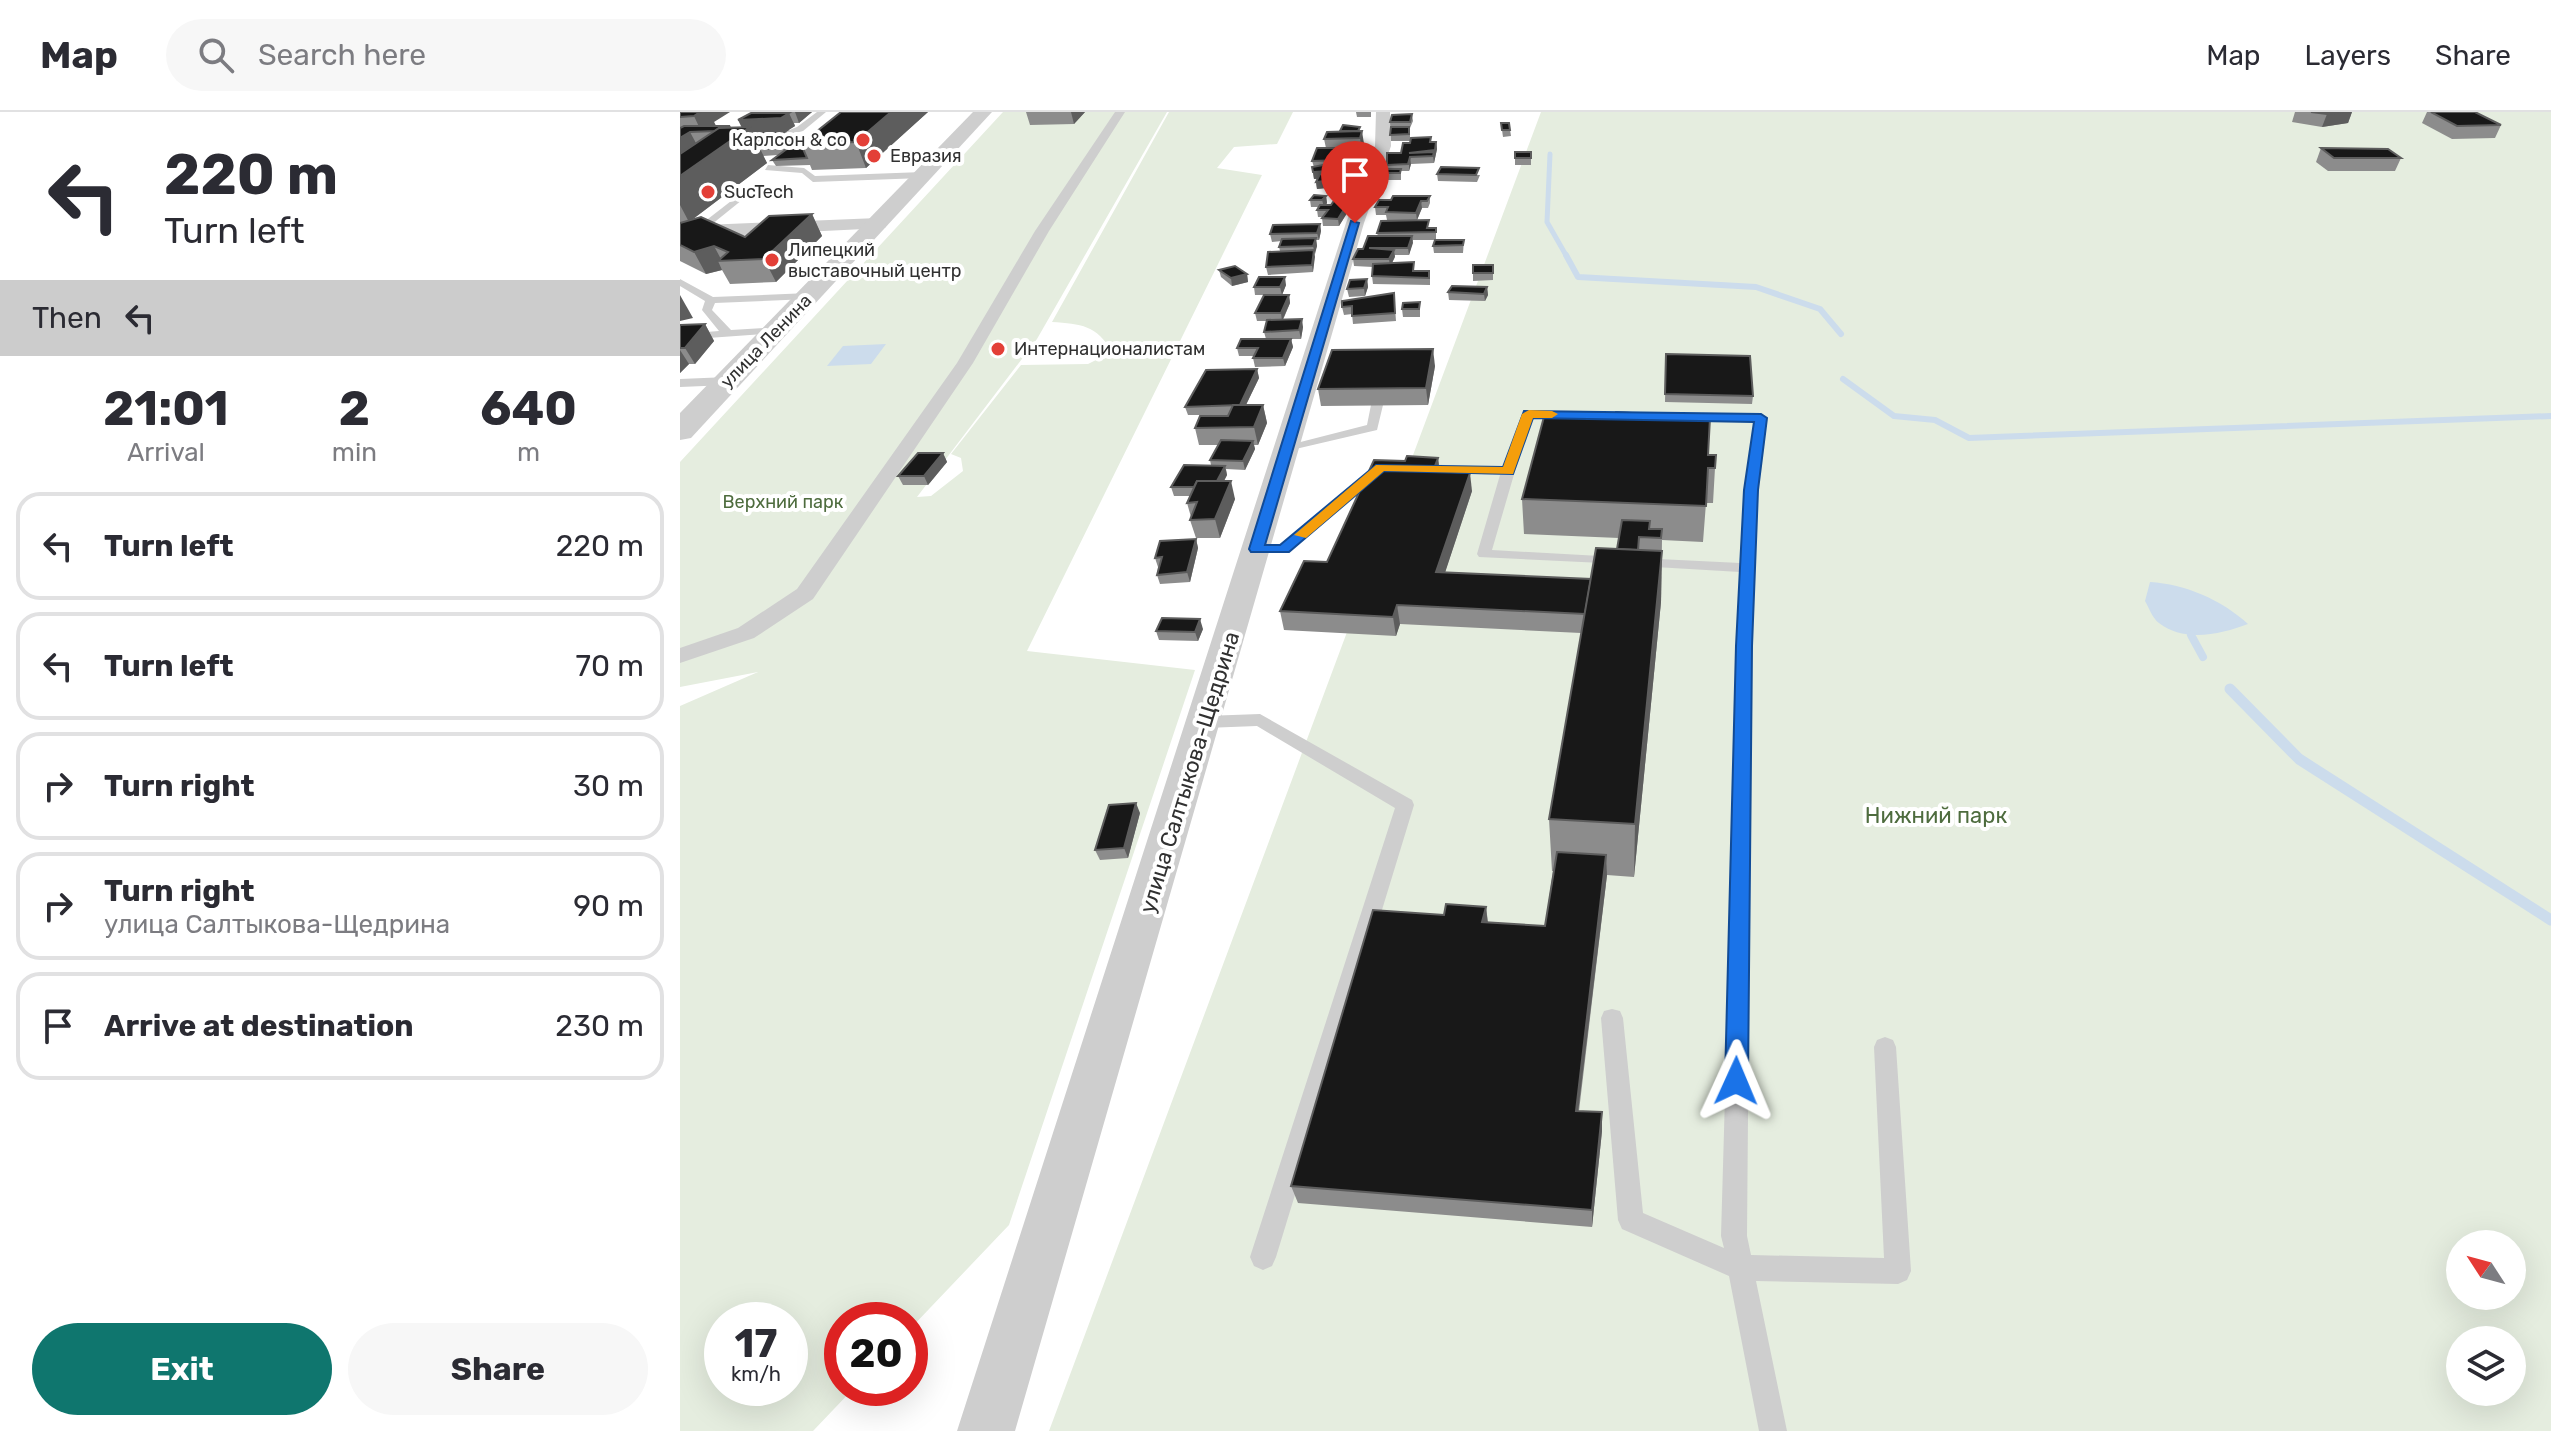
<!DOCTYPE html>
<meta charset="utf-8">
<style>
body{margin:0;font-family:Rubik,sans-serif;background:#f7f7f7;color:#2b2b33;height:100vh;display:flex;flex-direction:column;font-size:30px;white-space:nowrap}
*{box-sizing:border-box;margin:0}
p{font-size:26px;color:#7c7c81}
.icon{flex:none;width:44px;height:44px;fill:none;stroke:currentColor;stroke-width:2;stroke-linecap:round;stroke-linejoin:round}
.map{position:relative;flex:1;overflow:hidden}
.panel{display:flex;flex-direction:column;background:#fff;width:680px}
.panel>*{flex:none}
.top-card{background:#fff;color:#2b2b33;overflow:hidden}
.needle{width:52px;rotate:306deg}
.fabs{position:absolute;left:1766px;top:1118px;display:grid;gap:16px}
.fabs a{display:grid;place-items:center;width:80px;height:80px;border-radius:50%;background:#fff;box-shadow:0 8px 32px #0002;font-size:40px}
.speed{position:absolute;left:24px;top:1190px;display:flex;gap:16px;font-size:40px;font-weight:700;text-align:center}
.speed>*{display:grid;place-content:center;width:104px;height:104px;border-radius:50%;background:#fff;box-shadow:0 8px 32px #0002;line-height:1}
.speed small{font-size:20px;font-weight:400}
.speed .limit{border:12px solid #d22;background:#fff;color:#111}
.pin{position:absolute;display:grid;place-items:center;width:68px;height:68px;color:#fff;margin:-82px -34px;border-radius:50% 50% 50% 0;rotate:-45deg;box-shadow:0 0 8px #0007}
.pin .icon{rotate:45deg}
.me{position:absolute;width:88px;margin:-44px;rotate:1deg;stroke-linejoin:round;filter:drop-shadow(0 0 6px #0008)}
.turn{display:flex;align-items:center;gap:28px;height:168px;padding:0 32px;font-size:36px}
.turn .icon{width:104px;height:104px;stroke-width:2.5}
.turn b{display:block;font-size:56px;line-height:68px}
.then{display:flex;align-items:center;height:76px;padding:0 32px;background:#0003;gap:16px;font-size:30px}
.eta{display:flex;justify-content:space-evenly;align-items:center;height:136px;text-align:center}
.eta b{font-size:48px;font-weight:700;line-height:56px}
.button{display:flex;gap:16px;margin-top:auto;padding:16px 32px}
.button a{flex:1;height:92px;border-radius:48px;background:#0f766e;color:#fff;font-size:32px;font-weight:700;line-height:92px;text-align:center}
.button a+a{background:#f7f7f7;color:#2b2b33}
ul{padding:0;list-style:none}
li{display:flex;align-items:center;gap:24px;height:108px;margin:0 16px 12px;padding:0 16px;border:4px solid #e1e1e2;border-radius:24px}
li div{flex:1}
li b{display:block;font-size:30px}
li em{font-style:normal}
header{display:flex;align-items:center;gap:48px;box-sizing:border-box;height:112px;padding:0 40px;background:#fff;border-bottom:2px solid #e1e1e2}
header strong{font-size:38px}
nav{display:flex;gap:44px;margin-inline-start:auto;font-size:28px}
.search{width:560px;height:72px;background:#f7f7f7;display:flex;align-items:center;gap:20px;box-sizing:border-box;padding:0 28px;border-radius:44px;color:#7c7c81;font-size:30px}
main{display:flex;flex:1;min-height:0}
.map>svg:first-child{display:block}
.green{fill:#e5eddf;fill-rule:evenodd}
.water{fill:#ccdcec}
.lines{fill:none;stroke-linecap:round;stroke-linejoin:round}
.stream-far3{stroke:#ccdcec;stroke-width:5}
.stream-far2{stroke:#ccdcec;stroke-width:6}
.stream-far1{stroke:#ccdcec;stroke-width:8}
.stream{stroke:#ccdcec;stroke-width:11}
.service{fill:#cecece;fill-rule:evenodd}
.pedestrian{fill:#cecece;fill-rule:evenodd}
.minor{fill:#cecece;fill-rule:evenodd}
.tertiary{fill:#cecece;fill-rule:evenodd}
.wall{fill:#8c8c8c}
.shaded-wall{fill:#5d5d5d}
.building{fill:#181818;stroke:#5d5d5d;stroke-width:2}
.route{fill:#1a73e8;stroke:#114b97;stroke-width:2}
.slow{fill:#f59e0b}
.poi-dot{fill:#e33f37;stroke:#fff;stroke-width:3}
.labels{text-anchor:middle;stroke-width:8;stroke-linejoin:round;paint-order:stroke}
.far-poi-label{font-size:18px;fill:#313131;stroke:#fff;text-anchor:start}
.far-street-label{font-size:18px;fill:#313131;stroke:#fff}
.far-park-label{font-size:18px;fill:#4e6c3e;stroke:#fff}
.street-label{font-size:22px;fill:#313131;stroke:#fff}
.park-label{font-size:22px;fill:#4e6c3e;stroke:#fff}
</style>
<header>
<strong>Map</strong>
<div class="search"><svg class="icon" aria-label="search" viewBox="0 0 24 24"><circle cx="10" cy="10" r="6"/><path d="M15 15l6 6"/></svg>Search here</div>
<nav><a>Map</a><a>Layers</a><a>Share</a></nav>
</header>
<main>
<section class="panel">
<div class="top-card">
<div class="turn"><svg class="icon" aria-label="left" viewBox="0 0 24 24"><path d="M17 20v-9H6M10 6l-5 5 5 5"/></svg><div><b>220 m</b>Turn left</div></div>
<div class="then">Then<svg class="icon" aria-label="left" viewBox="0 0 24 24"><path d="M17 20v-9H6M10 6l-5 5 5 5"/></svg></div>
</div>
<div class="eta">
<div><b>21:01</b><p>Arrival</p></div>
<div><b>2</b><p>min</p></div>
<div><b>640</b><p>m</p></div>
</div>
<ul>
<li><svg class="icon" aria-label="left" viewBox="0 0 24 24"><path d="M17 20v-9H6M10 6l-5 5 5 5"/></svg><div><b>Turn left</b></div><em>220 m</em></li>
<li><svg class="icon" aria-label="left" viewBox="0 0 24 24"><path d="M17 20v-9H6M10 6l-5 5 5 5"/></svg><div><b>Turn left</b></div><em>70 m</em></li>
<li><svg class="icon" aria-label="right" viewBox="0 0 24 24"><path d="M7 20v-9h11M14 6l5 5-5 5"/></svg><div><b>Turn right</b></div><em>30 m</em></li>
<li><svg class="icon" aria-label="right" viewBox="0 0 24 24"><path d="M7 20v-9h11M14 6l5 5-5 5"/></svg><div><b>Turn right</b><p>улица Салтыкова-Щедрина</p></div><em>90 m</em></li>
<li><svg class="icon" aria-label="arrive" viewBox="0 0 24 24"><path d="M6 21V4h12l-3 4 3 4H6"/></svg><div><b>Arrive at destination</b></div><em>230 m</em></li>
</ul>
<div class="button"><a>Exit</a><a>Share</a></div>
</section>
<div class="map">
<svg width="1871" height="1319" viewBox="0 0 1871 1319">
<rect width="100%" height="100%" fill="#fff"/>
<g class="green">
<path d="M323,0H487L357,227L237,385L251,384L283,359L281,346L271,342L341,253L408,252L432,240C417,213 401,212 372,210L489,0H613L597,32L554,35L537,56L582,63L347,539L515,558L329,1113L230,1217V1208H162V1276H174L133,1319H0V594L78,560L0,575V350ZM42,1208H110V1276H42Z"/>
<path d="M861,0H1871V1319H369ZM1780,1132H1832V1184H1780ZM1780,1228H1832V1280H1780Z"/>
</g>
<g class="water">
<polygon points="206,232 191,252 147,254 163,234"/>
<path d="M1470,470C1505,472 1542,488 1568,512C1542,522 1504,531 1479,511C1473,507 1469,496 1465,489Z"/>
</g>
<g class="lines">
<polyline class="stream-far3" points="870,42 867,110 887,145"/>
<g class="stream-far2">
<polyline points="886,143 898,165 1076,175 1140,197 1161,222"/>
<polyline points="1163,267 1214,304 1255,308 1289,326 1871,304"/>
</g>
<polyline class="stream-far1" points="1511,523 1523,545"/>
<polyline class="stream" points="1550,577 1619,647 1871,808"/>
<g class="service">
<polygon points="137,0 146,0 123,19 101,25 97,23 117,15"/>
<polygon points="88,53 124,56 135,64 243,60 247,63 243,66 133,70 122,61 85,58"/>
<polygon points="55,86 62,88 21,121 15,121 15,117"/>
<polygon points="0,167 33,185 129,181 134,184 129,187 35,191 32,198 51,218 98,215 103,218 98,221 0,228 0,222 39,219 22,198 25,189 0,174"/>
<polygon points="0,267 48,265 54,269 48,273 0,275"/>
<polygon points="697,289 703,293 697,318 607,339 601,335 687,313 691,293"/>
<polygon points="849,298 959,300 965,304 959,308 854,306 835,359 812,438 938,445 945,449 943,452 799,445 797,442 820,363 737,360 730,356 737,352 823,355 843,302"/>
<polygon points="981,301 1081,302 1087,306 1078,378 1072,534 1067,1124 1071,1143 1204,1146 1194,935 1197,928 1205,925 1213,928 1216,935 1231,1159 1227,1168 1218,1172 1076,1169 1107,1319 1079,1319 1049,1164 942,1117 938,1108 921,906 924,899 932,897 940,899 943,906 963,1101 1044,1136 1041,1124 1060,460 958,454 951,450 958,446 1060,451 1064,378 1074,310 985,308 981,307"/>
<polygon points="703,351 708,352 708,358 609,440 576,441 569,437 576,433 600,433"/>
<polygon points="580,602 732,688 734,693 596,1145 592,1154 583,1158 574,1154 570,1145 715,696 577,614 525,616 516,610 525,604"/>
</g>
<polygon class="pedestrian" points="435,0 445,0 369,119 293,251 133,487 74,526 0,551 0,536 58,516 117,477 277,251 355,119"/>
<g class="minor">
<polygon points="696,0 710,0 711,34 684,111 335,1319 277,1319 666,111 695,34"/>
<polygon points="198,106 207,112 205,116 0,126 0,114"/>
</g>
<polygon class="tertiary" points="293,0 312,0 11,326 0,328 0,301"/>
</g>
<g class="wall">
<polygon points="0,0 34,10 36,14 50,14 51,16 62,16 92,1 92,0 132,0 119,11 114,11 115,14 107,19 86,20 106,19 109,26 103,30 124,29 161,0 248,0 186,56 132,58 130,53 96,54 92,48 98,43 83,44 87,51 13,107 65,125 132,102 142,124 96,170 50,172 42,158 26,162 0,149"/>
<polygon points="346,0 414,0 405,0 394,12 350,13"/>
<polygon points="676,0 691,0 691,5 677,5"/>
<polygon points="1615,0 1672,0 1668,11 1642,15 1612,10"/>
<polygon points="1747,0 1795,0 1821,13 1815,26 1772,27 1742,11"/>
<polygon points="732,2 733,9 730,16 730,29 711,29 710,10"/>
<polygon points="829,11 831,24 823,25 822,18"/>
<polygon points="680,19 684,32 682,39 668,40 665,55 663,55 666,68 664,74 637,77 636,70 638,67 634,67 632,55 634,55 632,49 646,36 644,27"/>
<polygon points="751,30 756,30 757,37 754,51 731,52 729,59 721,59 721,68 706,68 705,61 707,57 707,53 721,41"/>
<polygon points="1641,36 1721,46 1715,59 1648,59 1636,50"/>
<rect x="835" y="40" width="16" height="13"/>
<polygon points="757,62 800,63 797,70 758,69"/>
<polygon points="667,79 668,86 672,93 659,114 643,114 642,106 643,105 638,105 637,98 638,95 631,95 630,88 646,84 647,91 646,93 651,93 655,87 655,85"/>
<polygon points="750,84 750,91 748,96 742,96 737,108 707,108 706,103 696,103 695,95 711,88"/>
<polygon points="640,112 641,119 639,128 636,128 637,134 634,142 633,160 588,163 586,155 600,139 599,135 602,129 592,130 590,122"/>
<polygon points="750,116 756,116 756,128 733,128 729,143 715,143 712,151 735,159 750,166 750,173 693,172 692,164 693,155 674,154 673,147 698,124 697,121"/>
<polygon points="784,128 783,141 754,141 753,134"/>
<polygon points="813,153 813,168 793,169 793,161"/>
<polygon points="539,158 567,162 568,170 552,174 541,165"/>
<polygon points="687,167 688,175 685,184 669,185 667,177"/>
<polygon points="606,173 602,183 575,183 574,175"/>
<polygon points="807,175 808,183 805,189 769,188 768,180"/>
<polygon points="714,181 716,209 673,212 672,202 664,203 662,195"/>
<polygon points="609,183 610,191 603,208 623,215 621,227 611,227 613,235 605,254 575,255 573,246 574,244 559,244 557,236 586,227 584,220 587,209 577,209 575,201"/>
<polygon points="740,190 740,205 723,205 722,197"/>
<polygon points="25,212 34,229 15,252 9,252 0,261 0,213"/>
<polygon points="986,242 1073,284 1072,292 985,290"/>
<polygon points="755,254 748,293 641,294 638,277"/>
<polygon points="577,257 579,266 566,293 583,293 587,311 578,333 574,333 575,337 565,358 546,357 547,363 544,369 555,387 540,426 516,426 510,408 511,405 507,391 510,384 494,384 491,375 531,353 530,348 538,333 519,333 515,316 549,303 508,303 505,295"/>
<polygon points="263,341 267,350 248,373 223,373 218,364"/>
<polygon points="1028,343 1035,356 1033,391 1026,391 1023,430 982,428 981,490 954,765 927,763 899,999 922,1019 912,1115 618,1091 611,1074 764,803 806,795 808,810 865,814 873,759 872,759 869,707 901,521 720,512 716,524 604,518 600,499 647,450 725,349 758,346 760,359 792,379 765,460 911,467 937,437 939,426 844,422 842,387"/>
<polygon points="516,427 518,436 510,470 480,472 477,463 478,455 475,446"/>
<polygon points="523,517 518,529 479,528 476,519"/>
<polygon points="460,701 448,746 420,748 415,738"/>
</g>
<g class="shaded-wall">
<polygon points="20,0 50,0 34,10 36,14 21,19 14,4"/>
<polygon points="115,0 132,0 119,11"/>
<polygon points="211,0 248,0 186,56 176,30"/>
<polygon points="391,0 405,0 394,12"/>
<polygon points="1663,0 1672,0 1668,11 1642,15 1647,2"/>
<polygon points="109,1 115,14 107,19 72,20 87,51 9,110 0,93 0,64 41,19 50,14 56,25 64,20 58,8"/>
<polygon points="106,19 109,26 94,37 91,30"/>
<polygon points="682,19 684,32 682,39 680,26"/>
<polygon points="10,20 17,33 0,43 0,26"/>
<polygon points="756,30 757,37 754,51 753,44 730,45 731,52 729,59 729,41 755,38"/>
<polygon points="667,36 668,42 665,55 664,48"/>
<polygon points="664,58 666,68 664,74 637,77 636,70 664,65 634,67 633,60"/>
<polygon points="667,79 668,86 671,86 672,93 659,114 658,107 668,91"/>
<polygon points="646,84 647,91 644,95 642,88"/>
<polygon points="741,89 742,96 737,108 736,101"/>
<polygon points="132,102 142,124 96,170 84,147"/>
<polygon points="640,112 641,119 639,128 637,121"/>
<polygon points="732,124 733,131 729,143 728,136"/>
<polygon points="636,126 637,134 635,142 633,134"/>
<polygon points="34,134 42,149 38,149 42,158 26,162 14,140"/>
<polygon points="634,138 635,145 633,160 632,153"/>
<polygon points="714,138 715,145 710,155 709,147"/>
<polygon points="567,162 568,170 552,174 551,166"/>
<polygon points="605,165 606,173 602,183 600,175"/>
<polygon points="687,167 688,175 685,184 684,176"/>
<polygon points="807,175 808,183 805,189 804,182"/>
<polygon points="0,183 13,206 0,209"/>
<polygon points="609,183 610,191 602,209 601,201"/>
<polygon points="622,207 623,215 621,227 619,218"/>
<polygon points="25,212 34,229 15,252 5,236"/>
<polygon points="611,227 613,235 605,254 603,246"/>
<polygon points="753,237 755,254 748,293 746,276"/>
<polygon points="0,238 9,252 0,261"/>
<polygon points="577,257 579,266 561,303 559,294"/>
<polygon points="583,293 587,311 578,333 574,315"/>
<polygon points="573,329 575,337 565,358 563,349"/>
<polygon points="263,341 267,350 248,373 244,364"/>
<polygon points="758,346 760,364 753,359"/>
<polygon points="545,354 547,363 536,384 534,375"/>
<polygon points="790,361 792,379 759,479 756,460"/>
<polygon points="551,369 555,387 540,426 535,407"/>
<polygon points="516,427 518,436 510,470 507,460"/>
<polygon points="982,439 981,490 954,765 955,712"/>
<polygon points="717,493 720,512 716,524 713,505"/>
<polygon points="520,507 523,517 518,529 515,520"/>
<polygon points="456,691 460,701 448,746 444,736"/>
<polygon points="926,743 927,763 896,1017 896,999"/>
<polygon points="806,795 808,814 802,810"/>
<polygon points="922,1000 922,1019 912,1115 912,1098"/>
</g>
<g class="building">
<polygon points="0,0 20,0 14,4 0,5"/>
<polygon points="161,0 211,0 176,30 121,32"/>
<polygon points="1631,0 1663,0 1647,2"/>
<polygon points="1751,0 1795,0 1821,13 1777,14"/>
<polygon points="71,1 109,1 101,6 58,8"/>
<polygon points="732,2 730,10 710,10 712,3"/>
<polygon points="821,11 829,11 830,18 822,18"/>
<polygon points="663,13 680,15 678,19 660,19"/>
<polygon points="4,14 50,14 46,16 39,16 35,19 10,20 0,26 0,16"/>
<polygon points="70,15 0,64 0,42 39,16"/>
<polygon points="711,15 729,15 729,22 710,23"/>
<polygon points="106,19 91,30 124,29 121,32 127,46 92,48 108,36 80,37 72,20"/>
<polygon points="682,19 680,26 644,27 647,20"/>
<polygon points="751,25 750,30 756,30 755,38 729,41 754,40 753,44 730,45 728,52 707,53 707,41 721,41 723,31 730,31 731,26"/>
<polygon points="637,36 667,36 664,48 632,49"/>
<polygon points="1641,36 1708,37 1721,46 1654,46"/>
<rect x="835" y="40" width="16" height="6"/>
<polygon points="661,50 664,58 633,60 632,55"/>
<polygon points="761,55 799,56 796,63 757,62"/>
<polygon points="706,57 721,57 720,61 705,61"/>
<polygon points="665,61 663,67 636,70 640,62"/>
<polygon points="667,79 667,84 655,85 655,80"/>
<polygon points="634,83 646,84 642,88 630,88"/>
<polygon points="713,84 750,84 747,89 741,89 736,101 706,100 708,95 695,95 699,88 711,88"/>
<polygon points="656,86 671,86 658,107 642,106 648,98 637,98 640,93 651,93"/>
<polygon points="132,102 84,147 38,149 48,140 34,134 14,140 0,133 0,111 21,105 65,125 89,104"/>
<polygon points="749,108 747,116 756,116 756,120 697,121 701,109"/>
<polygon points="640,112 637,121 590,122 593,113"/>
<polygon points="688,124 732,124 728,136 689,136 714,138 709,147 673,147 678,137 683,137"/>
<polygon points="636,126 633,134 599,135 602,127"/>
<polygon points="755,128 784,128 783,133 753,134"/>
<polygon points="634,138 632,153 586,155 588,140"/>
<polygon points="734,150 733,159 749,159 749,166 692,164 693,152"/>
<rect x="793" y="153" width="20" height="8"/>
<polygon points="555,154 567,162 551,166 539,158"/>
<polygon points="579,165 605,165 600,175 574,175"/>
<polygon points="687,167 684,176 667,177 670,168"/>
<polygon points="772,174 807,175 804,182 768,180"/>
<polygon points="714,181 715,201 672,204 672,194 662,195 662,189"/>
<polygon points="584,183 609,183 601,201 575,201"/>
<polygon points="740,190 739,197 722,197 723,191"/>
<polygon points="622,207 619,218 584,220 587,208"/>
<polygon points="25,212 5,236 0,236 0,213"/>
<polygon points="561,227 611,227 603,246 573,246 578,236 557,236"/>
<polygon points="753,237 746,276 638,277 652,238"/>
<polygon points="986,242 1070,244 1073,284 985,282"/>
<polygon points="577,257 560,293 505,295 526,258"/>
<polygon points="553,293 583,293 574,315 515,316 520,304 548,304"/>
<polygon points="936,300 1030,306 1028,343 1036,343 1035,356 1028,356 1026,394 842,387 865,301 935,303"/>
<polygon points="541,328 573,329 563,349 530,348"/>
<polygon points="238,341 263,341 244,364 218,364"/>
<polygon points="727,344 758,346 753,359 790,361 756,460 911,467 905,502 717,493 713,505 600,499 624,449 647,450 694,348 725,349"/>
<polygon points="504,353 545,354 537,369 517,369 514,375 491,375"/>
<polygon points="517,369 551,369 535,407 510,408 517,390 507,391"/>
<polygon points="942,408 970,409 969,417 982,417 981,426 959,425 958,438 937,437"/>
<polygon points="516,427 507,460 477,463 482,445 475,446 480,429"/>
<polygon points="916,436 982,439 955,712 869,707"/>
<polygon points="482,506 520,507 515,520 476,519"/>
<polygon points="456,691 444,736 415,738 429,693"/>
<polygon points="877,740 926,743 896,999 922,1000 912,1098 611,1074 693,798 764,803 766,792 806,795 802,810 865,814"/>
</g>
<polygon class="route" points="671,109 679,111 585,433 600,433 696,353 823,355 844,299 1081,302 1087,306 1078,378 1072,534 1068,969 1065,976 1056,979 1048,976 1045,969 1056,534 1064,378 1074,310 853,306 833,362 704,359 609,440 571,440 569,437"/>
<polygon class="slow" points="849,298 872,299 878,302 872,306 853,306 833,362 704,359 626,426 614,423 696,353 823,355 842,302"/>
<g class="poi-dot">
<circle cx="183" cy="28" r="8"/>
<circle cx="194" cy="44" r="8"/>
<circle cx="28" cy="80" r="8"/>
<circle cx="92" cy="148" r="8"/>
<circle cx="318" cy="237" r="8"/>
</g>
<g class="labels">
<g class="far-poi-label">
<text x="167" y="34" text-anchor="end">Карлсон &amp; co</text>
<text x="210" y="50">Евразия</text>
<text x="44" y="86">SucTech</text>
<text x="108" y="144">Липецкий<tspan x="108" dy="21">выставочный центр</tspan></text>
<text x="334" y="243">Интернационалистам</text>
</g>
<g class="far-street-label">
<text transform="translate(86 229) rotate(-46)" y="6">улица Ленина</text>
</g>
<g class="far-park-label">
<text x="103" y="396">Верхний парк</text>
</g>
<g class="street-label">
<text transform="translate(509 660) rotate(-73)" y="8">улица Салтыкова-Щедрина</text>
</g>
<g class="park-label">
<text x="1256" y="711">Нижний парк</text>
</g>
</g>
</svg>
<div class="fabs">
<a><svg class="needle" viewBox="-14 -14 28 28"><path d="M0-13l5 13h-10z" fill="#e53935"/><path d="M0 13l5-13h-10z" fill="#7c7c81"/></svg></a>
<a><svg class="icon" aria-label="layers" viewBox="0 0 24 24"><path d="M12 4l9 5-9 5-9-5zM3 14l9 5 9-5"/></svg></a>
</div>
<div class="speed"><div>17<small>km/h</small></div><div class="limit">20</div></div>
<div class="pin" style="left:675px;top:111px;background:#d93025"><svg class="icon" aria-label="arrive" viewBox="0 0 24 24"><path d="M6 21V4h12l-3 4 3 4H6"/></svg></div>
<svg class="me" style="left:1056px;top:969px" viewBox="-20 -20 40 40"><path d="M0-17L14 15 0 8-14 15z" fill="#1a73e8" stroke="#fff" stroke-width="4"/></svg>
</div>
</main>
